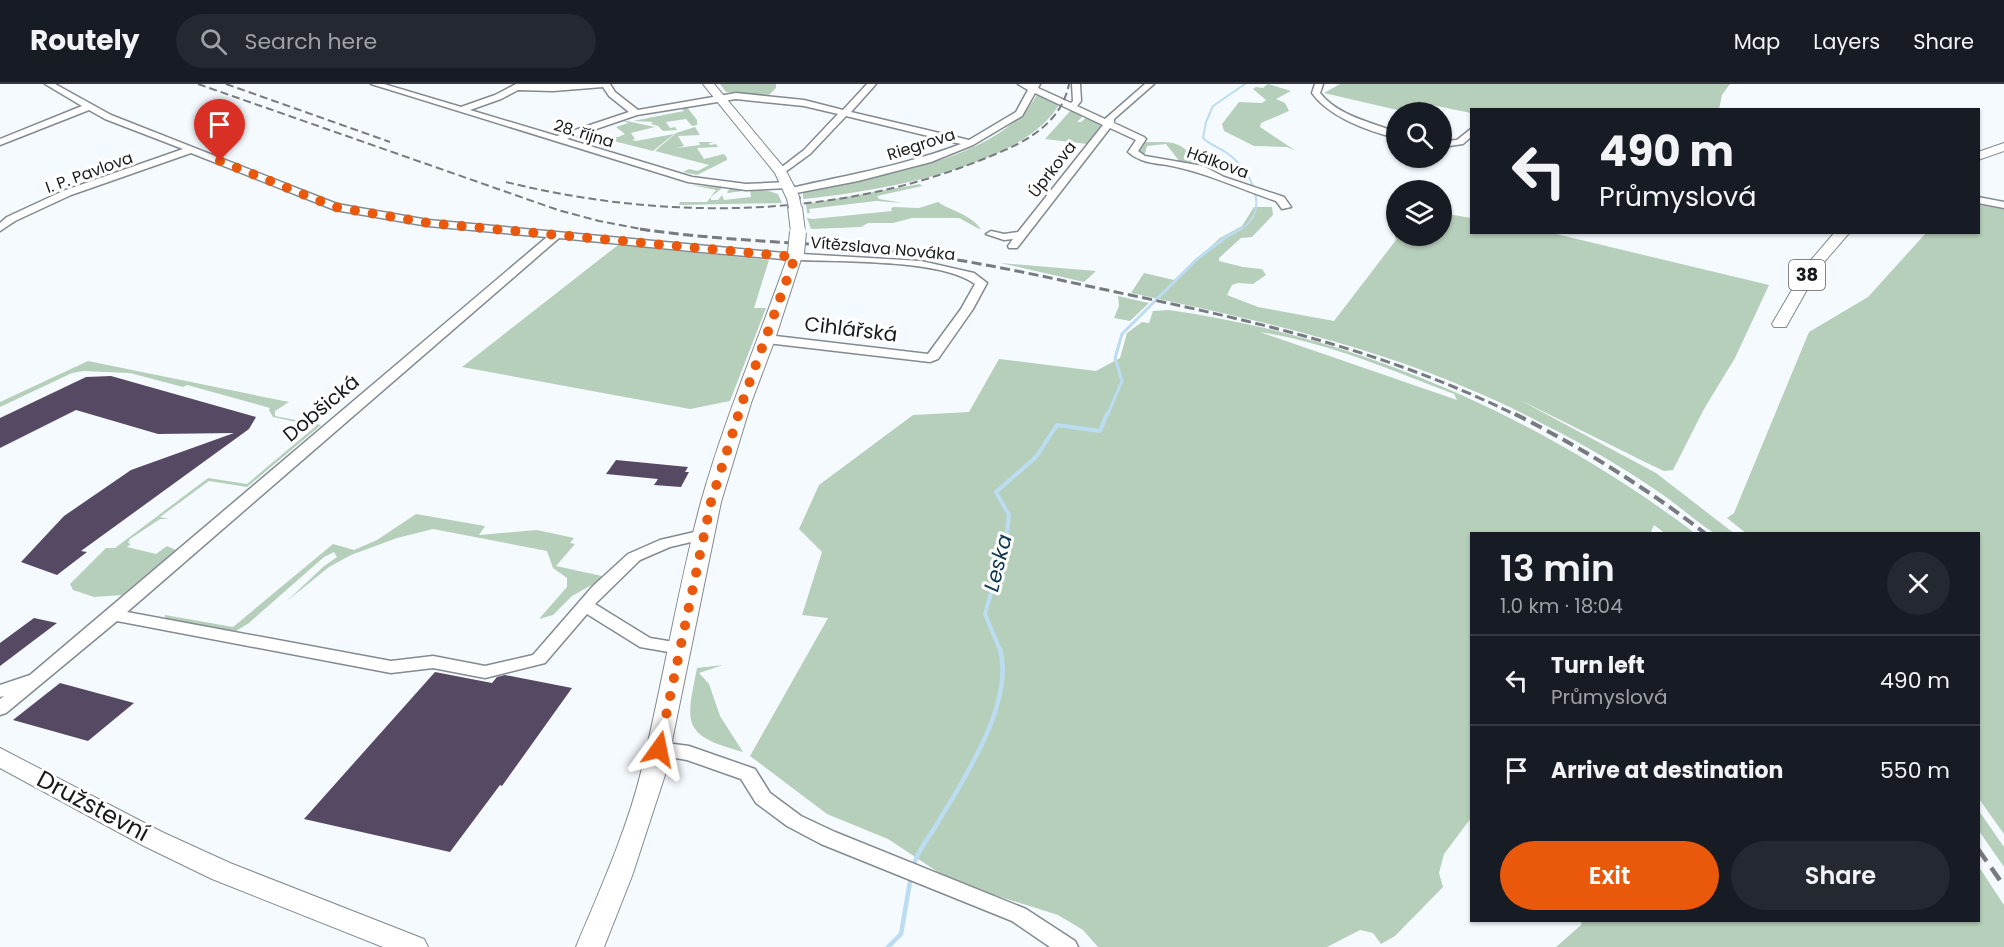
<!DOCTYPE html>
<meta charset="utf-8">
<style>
body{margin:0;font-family:Poppins,sans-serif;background:#242831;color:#f1f3f6;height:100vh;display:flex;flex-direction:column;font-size:22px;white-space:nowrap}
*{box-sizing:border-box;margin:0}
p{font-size:20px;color:#9ea1a6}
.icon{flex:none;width:33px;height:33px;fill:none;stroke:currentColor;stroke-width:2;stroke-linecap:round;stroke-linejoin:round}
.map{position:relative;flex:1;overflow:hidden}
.sheet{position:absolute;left:1470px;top:448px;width:510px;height:390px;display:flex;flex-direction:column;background:#171b24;border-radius:0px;box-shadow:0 2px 4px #0004}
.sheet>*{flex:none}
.guide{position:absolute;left:1470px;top:24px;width:510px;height:126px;border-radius:0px;box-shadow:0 2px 4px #0004;background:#171b24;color:#f1f3f6;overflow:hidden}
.buttons{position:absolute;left:1386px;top:18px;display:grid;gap:12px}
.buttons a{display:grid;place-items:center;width:66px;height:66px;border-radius:50%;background:#171b24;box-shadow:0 2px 4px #0004;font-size:30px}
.pin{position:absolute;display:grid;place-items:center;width:51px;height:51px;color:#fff;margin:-62px -26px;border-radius:50% 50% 50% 0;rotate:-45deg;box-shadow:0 0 6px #0007}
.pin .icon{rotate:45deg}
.me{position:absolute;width:66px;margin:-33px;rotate:12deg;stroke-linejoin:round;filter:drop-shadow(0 0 4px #0008)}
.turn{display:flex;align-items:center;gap:21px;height:126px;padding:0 30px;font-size:27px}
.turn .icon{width:78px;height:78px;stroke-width:2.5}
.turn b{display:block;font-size:42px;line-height:51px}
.round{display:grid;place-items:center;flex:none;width:63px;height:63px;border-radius:32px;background:#242831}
.head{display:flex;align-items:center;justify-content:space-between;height:102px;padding:0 30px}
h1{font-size:36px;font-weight:600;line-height:45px}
.primary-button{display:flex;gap:12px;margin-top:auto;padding:12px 30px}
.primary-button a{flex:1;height:69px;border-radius:36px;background:#ea580c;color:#fff;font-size:24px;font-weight:600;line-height:69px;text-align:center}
.primary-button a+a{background:#242831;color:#f1f3f6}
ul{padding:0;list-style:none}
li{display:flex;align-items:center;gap:18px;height:90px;padding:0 30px;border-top:2px solid #363941}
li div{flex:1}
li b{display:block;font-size:22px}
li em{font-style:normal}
header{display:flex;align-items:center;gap:36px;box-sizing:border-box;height:84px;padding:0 30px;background:#171b24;border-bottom:2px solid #363941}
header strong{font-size:28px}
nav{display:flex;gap:33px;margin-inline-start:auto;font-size:21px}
.search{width:420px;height:54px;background:#242831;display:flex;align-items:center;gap:15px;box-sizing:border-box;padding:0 21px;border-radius:33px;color:#9ea1a6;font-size:22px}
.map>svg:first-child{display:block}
.green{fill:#b6cfba;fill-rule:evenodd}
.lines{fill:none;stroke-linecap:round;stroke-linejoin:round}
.stream-far3{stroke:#bcdcf2;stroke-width:2}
.stream-far2{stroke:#bcdcf2;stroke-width:3}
.stream-far1{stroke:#bcdcf2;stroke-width:4}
.stream{stroke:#bcdcf2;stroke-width:4.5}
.building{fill:#564963}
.minor-casing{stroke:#838a91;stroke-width:3}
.major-casing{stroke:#838a91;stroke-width:2}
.minor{fill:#fff;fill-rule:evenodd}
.major{fill:#fff;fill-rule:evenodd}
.rail-far3{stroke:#777a7e;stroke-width:2;stroke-dasharray:8 4;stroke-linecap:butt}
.rail-far2{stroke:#777a7e;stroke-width:3;stroke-dasharray:10 4.5;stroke-linecap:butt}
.rail-far1{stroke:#777a7e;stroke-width:4;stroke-dasharray:12 6;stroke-linecap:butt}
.rail{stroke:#777a7e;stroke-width:4.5;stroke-dasharray:15 8;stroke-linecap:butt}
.major-bridge-far1-casing{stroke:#838a91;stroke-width:14;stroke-linecap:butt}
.major-bridge-casing{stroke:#838a91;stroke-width:18;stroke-linecap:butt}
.major-bridge-far1{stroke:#fff;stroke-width:12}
.major-bridge{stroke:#fff;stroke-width:16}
.route{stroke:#ea580c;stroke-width:10;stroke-dasharray:0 18}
.labels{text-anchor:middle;stroke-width:6;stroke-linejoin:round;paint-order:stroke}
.far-street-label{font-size:16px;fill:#181a1d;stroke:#fff}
.shield{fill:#fff;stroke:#5d5f61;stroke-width:1.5}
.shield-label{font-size:18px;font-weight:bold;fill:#181a1d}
.street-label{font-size:20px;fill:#181a1d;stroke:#fff}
.water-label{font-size:21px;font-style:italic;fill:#0f374f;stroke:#fff}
.near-street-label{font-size:24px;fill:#181a1d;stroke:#fff}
</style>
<header>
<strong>Routely</strong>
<div class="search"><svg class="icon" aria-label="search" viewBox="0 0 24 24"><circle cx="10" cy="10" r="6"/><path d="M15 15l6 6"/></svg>Search here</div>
<nav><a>Map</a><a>Layers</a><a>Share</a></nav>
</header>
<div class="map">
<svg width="2004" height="863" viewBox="0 0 2004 863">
<rect width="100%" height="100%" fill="#f5faff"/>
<g class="green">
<polygon points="720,0 776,0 776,4 768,12 726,8"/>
<polygon points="1268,0 1291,7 1276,15 1285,19 1289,27 1261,39 1260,43 1296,67 1287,63 1254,62 1224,47 1222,40 1239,18 1262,19 1266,16 1253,5 1256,3 1263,4"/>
<polygon points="1340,0 1730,0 1722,11 1719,25 1472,26 1471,29 1417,18 1406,28 1324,9"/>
<path d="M1038,9L1060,19C1024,84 873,108 803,115V109L805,107C876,92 1000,78 1038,9Z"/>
<polygon points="686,22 697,36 697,41 692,42 686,35 666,38 670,44 675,43 677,46 663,47 658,42 651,40 653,38 633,37 684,27 680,23"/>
<polygon points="1072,25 1084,31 1077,38 1081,38 1087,33 1101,41 1087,60 1045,55"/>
<polygon points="622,36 655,43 631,49 635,55 632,56 636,57 674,50 653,67 594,52 618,53 625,50 616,43 628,39"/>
<polygon points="695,43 700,51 678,52 684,62 677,64 700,61 699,58 714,58 709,59 710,61 716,60 718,63 697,64 704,75 724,70 727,74 727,76 697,91 683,88 689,85 698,87 709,81 655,67 676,49"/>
<path d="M1143,58C1179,58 1179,56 1203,84L1180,78L1166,60L1147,62L1144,73L1136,69Z"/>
<polygon points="920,100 922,102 877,112 879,115 903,119 876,117 809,125 810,129 807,129 806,120"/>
<path d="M691,101L722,104L711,113V116H718L722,111L724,116L751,113L750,106L728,109L727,108L730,105C745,106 764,104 778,110L782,119L679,121L680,118H707L716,106Z"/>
<path d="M938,118C951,127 973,131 981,146L959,134H912L893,139H868L861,143L811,145L807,134L813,135L892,127L891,124L894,123L919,124Z"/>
<path d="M1389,120L1396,121V152H1442V129L1471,134L1472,148L1552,149L1769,201L1735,274L1704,325L1673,386L1664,387L1649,380L1518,315L1656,389L1735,450C1730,450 1722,451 1717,450C1709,448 1675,419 1666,413C1627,386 1587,362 1545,341C1411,270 1277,240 1131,209L1144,189L1174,196L1220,154L1242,142L1254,123H1272L1273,131L1252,153L1241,154L1219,174V177L1243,183L1262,185L1266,191L1253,200L1238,199L1232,201L1227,211L1258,223L1334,237L1396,156Z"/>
<polygon points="1979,121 2004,125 2004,750 1979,715 1978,450 1747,450 1727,434 1734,429 1809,248 1868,213 1926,149 1978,148"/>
<polygon points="618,161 769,176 754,224 766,224 730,317 690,325 462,283"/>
<polygon points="1000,179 1096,187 1084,198"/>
<polygon points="1118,212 1149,219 1130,237 1114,234 1119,222"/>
<path d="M1169,226C1361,253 1542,334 1696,450H1666L1654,441L1650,450H1472L1471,734L1444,770L1439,789L1443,803L1395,852L1381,860L1373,849L1360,846L1327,863H1098L1083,846L1058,831L953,798L888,755L827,730L750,672L828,534L802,531L822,468L799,445L819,401L913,331L969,328L999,275L1096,287L1120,274L1127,249L1142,238L1149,239L1153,227ZM1260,248C1326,258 1392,286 1454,310L1457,316Z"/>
<polygon points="88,277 284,317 289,318 275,327 275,332 321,341 247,403 209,397 160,433 169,435 160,435 130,455 128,459 131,460 127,463 156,470 167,462 176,466 122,511 94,513 73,506 70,500 106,464 115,464 208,394 247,400 316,342 273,333 269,326 270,324 187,301 183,303 130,289 83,287 72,289 0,323 0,318"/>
<polygon points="416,430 485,442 479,451 537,446 574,454 570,459 575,460 556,482 602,492 597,498 572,512 553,531 539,535 567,503 567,494 553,484 547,467 433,445 397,454 351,471 329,483 287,517 323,483 337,473 334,468 324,473 249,539 236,547 168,536 165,533 165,531 233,543 333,460 354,466 377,456"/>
<path d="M723,581L699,589L709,600L720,632L743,668C681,651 686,640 697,584Z"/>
<polygon points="1979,727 2004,763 2004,783 1979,747"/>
<polygon points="1979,783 2004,821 2004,863 1556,863 1581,841 1582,837 1978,837"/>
</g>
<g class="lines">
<path class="stream-far3" d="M1238,147C1273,128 1251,86 1227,69C1219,63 1211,62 1203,54L1206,38L1213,22L1245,0"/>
<polyline class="stream-far2" points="1107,332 1122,297 1115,274 1122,250 1196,176 1226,153 1241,145"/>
<polyline class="stream-far1" points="1000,566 985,530 1006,457 1009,431 996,408 1036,373 1057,341 1100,347 1107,330"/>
<g class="stream">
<path d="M913,784C916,769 929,753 937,740C964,695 1015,618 1000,565"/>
<polyline points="888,863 901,850 911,792"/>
</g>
</g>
<g class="building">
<polygon points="111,292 256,333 249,345 81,467 87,468 57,491 21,478 64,432 131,386 234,349 158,350 76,326 0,364 0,334 86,293"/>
<polygon points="616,376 688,383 685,388 689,388 681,403 654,401 658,395 606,390"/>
<polygon points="34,534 57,539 0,582 0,559"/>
<polygon points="435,588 492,599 497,593 505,591 572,604 502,702 500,701 450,768 304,735"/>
<polygon points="60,599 134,619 88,657 13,636"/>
</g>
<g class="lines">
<defs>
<g id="minor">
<path d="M45,0H55L111,31L337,120L428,136L784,169L921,177L974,189L987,199L973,225L938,275L930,278L767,259L761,255L767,251L928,270L961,225L975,200C938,173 830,179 782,175C707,169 633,161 559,154L127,528L391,577L433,572L485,582L533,571L593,502L628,470L660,456L703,446L708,448L711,451L708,454L670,463L640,476L595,520L650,554L686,560L689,564L686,568L680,570L640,563L587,530L545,579L485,594L433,584L391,589L117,537L6,629L0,631V615L4,612L0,613V601L30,591L547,153L428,142L335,126L191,69L71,111L15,137L0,147V139L7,133L63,107L183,65L105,35L89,26L0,61V55L82,22Z"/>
<path d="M371,0H384L461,23L495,11L516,0H610L615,8L638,26L736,9L804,16L843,26L867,0H876L851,28L969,56L1016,28L1028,6L1018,0H1040L1038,4L1071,19L1073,17L1072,0H1080L1081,17L1077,22L1105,35L1145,0H1154L1114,35V39L1144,53L1146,55L1138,67L1145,72L1203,82L1224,93L1284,113L1291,123L1282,125L1276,117C1240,105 1205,88 1167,81C1153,79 1139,78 1128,68L1136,56L1110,44L1017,164H1009L1008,162L1013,155L1004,156L986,150L991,147L1004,150L1018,148L1103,41L1035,9L1022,32L973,61L931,78L858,97L791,110L786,107L787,105C846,91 904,82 961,60L846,32L810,70L781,91L776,88L778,86L804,66L838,30L804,22L736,15L637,31L567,55L692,93L746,100L788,98L793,101L788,104L746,106L688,98ZM603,3L609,12L629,28L557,52L470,26L501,15L518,6L553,7Z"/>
<path d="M1315,0H1323L1320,9C1338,32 1371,38 1396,48V54C1368,47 1329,33 1312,9Z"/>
<polygon points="1472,44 1472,52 1463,60 1442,63 1442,57 1457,56"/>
<polygon points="1978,113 2004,118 2004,124 1978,119"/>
<polygon points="659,658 689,662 755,685 770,709 801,732 835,748 1026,825 1075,857 1078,863 1050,863 1012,837 821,760 787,742 756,719 741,695 687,676 652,670 650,665 652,660"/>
</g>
<g id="major">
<polygon points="703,0 714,0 785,85 800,114 798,117 788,117 775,89"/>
<polygon points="2004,59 2004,67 1978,76 1978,68"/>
<polygon points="795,119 802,123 805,148 798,152 791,148 788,123"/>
<polygon points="1835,148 1850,148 1819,184 1786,243 1774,243 1772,240 1806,182"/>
<path d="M796,165L803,169L775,255L751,319L721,418L665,691L632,792L604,863H576C599,808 627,746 641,688C663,599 677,507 701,418C725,333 760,252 789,169Z"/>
<polygon points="0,664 162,748 230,779 424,855 428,863 383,863 212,795 144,762 0,684"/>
</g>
</defs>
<use href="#minor" class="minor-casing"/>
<use href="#major" class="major-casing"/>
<use href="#minor" class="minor"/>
<use href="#major" class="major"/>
<g class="rail-far3">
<polyline points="198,0 558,126 599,137 651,147"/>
<polyline points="226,0 390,58"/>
<path d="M506,98C660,136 831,136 981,76C1019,61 1060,44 1069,0"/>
</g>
<path class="rail-far2" d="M640,145C727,158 815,158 902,168C979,177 1054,195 1130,211C1268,240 1390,269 1518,332"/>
<path class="rail-far1" d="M1515,330C1583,364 1646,404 1706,450"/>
<polyline class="rail" points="1978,765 2004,802"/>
<defs>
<polyline id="major-bridge-far1" points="793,114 795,123"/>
<polyline id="major-bridge" points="796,169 798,148"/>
</defs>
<use href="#major-bridge-far1" class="major-bridge-far1-casing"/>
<use href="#major-bridge" class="major-bridge-casing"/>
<use href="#major-bridge-far1" class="major-bridge-far1"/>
<use href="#major-bridge" class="major-bridge"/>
</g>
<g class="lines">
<polyline class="route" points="220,77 335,123 428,139 795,173 742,319 711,418 659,665"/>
</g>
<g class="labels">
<g class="far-street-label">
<text transform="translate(584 49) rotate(17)" y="6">28. října</text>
<text transform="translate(921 60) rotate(-18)" y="6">Riegrova</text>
<text transform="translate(1218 78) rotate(20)" y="6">Hálkova</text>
<text transform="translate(1052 85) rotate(-52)" y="6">Úprkova</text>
<text transform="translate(89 88) rotate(-20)" y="6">I. P. Pavlova</text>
<text transform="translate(883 164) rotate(5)" y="6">Vítězslava Nováka</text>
</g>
<rect class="shield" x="1789" y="176" width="36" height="30" rx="4.5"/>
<g class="shield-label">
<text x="1807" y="197">38</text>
</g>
<g class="street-label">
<text transform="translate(851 245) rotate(7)" y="7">Cihlářská</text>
<text transform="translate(321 324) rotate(-40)" y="7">Dobšická</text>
</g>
<g class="water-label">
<text transform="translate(998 479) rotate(-76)" y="7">Leska</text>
</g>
<g class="near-street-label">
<text transform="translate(93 722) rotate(28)" y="8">Družstevní</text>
</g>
</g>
</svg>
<div class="buttons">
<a><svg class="icon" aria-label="search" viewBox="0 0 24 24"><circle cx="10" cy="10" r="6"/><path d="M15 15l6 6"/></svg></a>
<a><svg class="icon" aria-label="layers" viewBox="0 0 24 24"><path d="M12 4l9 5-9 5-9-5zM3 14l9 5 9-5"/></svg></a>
</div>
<div class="pin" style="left:220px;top:77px;background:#d93025"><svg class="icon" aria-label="arrive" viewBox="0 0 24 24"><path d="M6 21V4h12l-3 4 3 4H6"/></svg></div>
<svg class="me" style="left:659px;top:665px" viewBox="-20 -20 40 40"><path d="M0-17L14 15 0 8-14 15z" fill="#ea580c" stroke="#fff" stroke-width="4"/></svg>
<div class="guide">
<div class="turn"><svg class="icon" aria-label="left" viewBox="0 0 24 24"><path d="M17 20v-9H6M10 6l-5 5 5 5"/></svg><div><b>490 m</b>Průmyslová</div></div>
</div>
<section class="sheet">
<div class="head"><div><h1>13 min</h1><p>1.0 km · 18:04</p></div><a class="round"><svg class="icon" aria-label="close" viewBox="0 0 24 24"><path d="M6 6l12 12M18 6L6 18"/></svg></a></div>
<ul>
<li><svg class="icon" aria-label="left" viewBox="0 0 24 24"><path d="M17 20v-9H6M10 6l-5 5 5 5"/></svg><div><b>Turn left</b><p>Průmyslová</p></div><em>490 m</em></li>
<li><svg class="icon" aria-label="arrive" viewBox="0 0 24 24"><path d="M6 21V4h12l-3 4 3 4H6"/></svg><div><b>Arrive at destination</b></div><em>550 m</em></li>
</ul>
<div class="primary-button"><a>Exit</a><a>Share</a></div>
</section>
</div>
